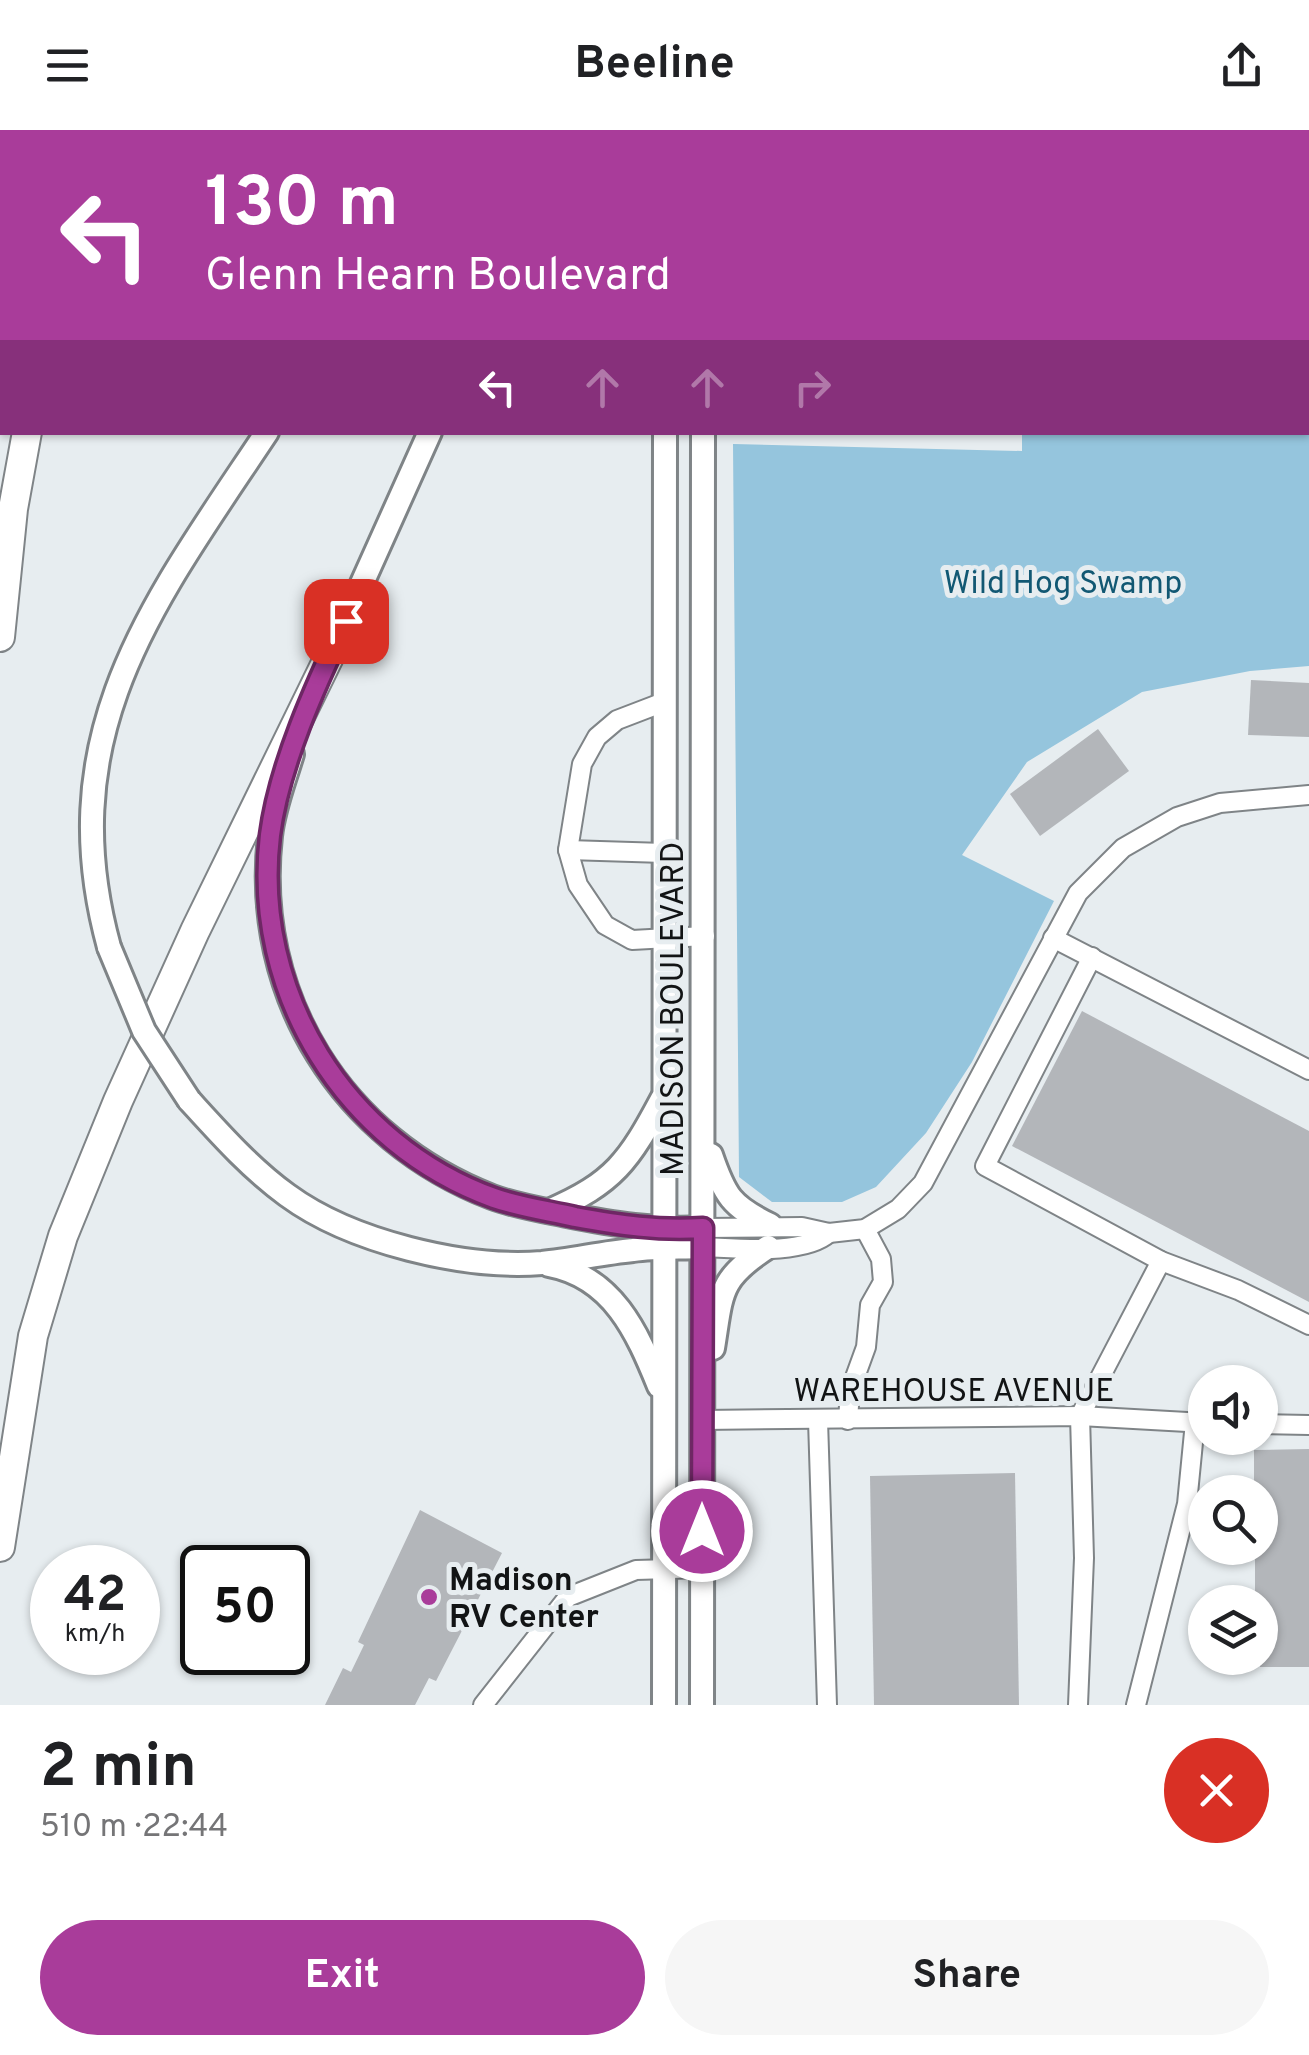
<!DOCTYPE html>
<meta charset="utf-8">
<style>
body{margin:0;font-family:Overpass,sans-serif;background:#f6f6f6;color:#202124;height:100vh;display:flex;flex-direction:column;font-size:38px;white-space:nowrap}
*{box-sizing:border-box;margin:0}
p{font-size:32px;color:#757577}
.icon{flex:none;width:55px;height:55px;fill:none;stroke:currentColor;stroke-width:2;stroke-linecap:round;stroke-linejoin:round}
.map{position:relative;height:1575px;overflow:hidden}
.drawer{display:flex;flex-direction:column;background:#fff;flex:1}
.drawer>*{flex:none}
.banner{position:absolute;left:0px;top:0px;width:1310px;height:305px;box-shadow:0 2px 8px #0004;background:#a93c9a;color:#fff;overflow:hidden}
.buttons{position:absolute;left:1188px;top:1235px;display:grid;gap:20px}
.buttons a{display:grid;place-items:center;width:90px;height:90px;border-radius:50%;background:#fff;box-shadow:0 2px 8px #0004;font-size:50px}
.speed{position:absolute;left:30px;top:1415px;display:flex;gap:20px;font-size:50px;font-weight:700;text-align:center}
.speed>*{display:grid;place-content:center;width:130px;height:130px;border-radius:50%;background:#fff;box-shadow:0 2px 8px #0004;line-height:1}
.speed small{font-size:25px;font-weight:400}
.speed .limit{border:5px solid #111;border-radius:15px;background:#fff;color:#111}
.pin{position:absolute;display:grid;place-items:center;width:85px;height:85px;color:#fff;margin:-42px;border-radius:20px;box-shadow:0 5px 15px #0006}
.me{position:absolute;width:110px;margin:-55px;rotate:0deg;stroke-linejoin:round;filter:drop-shadow(0 0 8px #0008)}
.turn{display:flex;align-items:center;gap:35px;height:210px;padding:0 40px;font-size:45px}
.turn .icon{width:130px;height:130px;stroke-width:2.5}
.turn b{display:block;font-size:70px;line-height:85px}
.lanes{display:flex;align-items:center;height:95px;padding:0 40px;background:#0003;justify-content:center;gap:50px;direction:ltr}
.lanes .off{opacity:.35}
.round{display:grid;place-items:center;flex:none;width:105px;height:105px;border-radius:52px;background:#f6f6f6}
.summary{display:flex;align-items:center;justify-content:space-between;height:170px;padding:0 40px}
h1{font-size:60px;font-weight:700;line-height:75px}
.primary-button{display:flex;gap:20px;margin-top:auto;padding:20px 40px}
.primary-button a{flex:1;height:115px;border-radius:60px;background:#a93c9a;color:#fff;font-size:40px;font-weight:700;line-height:115px;text-align:center}
.primary-button a+a{background:#f6f6f6;color:#202124}
header{display:flex;justify-content:space-between;align-items:center;height:130px;padding:0 40px;background:#fff;font-size:45px;font-weight:700}
.map>svg:first-child{display:block}
.green{fill:#95c5dd}
.building{fill:#b3b6ba}
.lines{fill:none;stroke-linecap:round;stroke-linejoin:round}
.minor-casing{stroke:#7f8487;stroke-width:22}
.major-casing{stroke:#7f8487;stroke-width:28}
.highway-casing{stroke:#7f8487;stroke-width:32}
.minor{stroke:#fff;stroke-width:18}
.major{stroke:#fff;stroke-width:22}
.highway{stroke:#fff;stroke-width:28}
.major-bridge-casing{stroke:#7f8487;stroke-width:28;stroke-linecap:butt}
.major-bridge{stroke:#fff;stroke-width:22}
.route-casing{stroke:#6e2764;stroke-width:25}
.route{stroke:#a93c9a;stroke-width:18}
.poi-dot{fill:#a93c9a;stroke:#e7edf0;stroke-width:4}
.labels{text-anchor:middle;stroke-width:10;stroke-linejoin:round;paint-order:stroke}
.park-label{font-size:32px;fill:#125873;stroke:#e7edf0}
.street-label{font-size:32px;fill:#121415;stroke:#e7edf0}
.poi-label{font-size:32px;font-weight:bold;fill:#121415;stroke:#e7edf0;text-anchor:start}
</style>
<header><svg class="icon" aria-label="menu" viewBox="0 0 24 24"><path d="M4 6h16M4 12h16M4 18h16"/></svg>Beeline<svg class="icon" aria-label="share" viewBox="0 0 24 24"><path d="M12 15V3M7 8l5-5 5 5M5 13v7h14v-7"/></svg></header>
<div class="map">
<svg width="1309" height="1575" viewBox="0 0 1309 1575">
<rect width="100%" height="100%" fill="#e7edf0"/>
<polygon class="green" points="956,0 1309,0 1309,536 1250,541 1142,562 1027,632 962,725 1054,771 972,932 926,1003 876,1057 842,1072 772,1072 739,1047 733,314 1022,321 1022,303 1308,302 1308,2"/>
<g class="building">
<polygon points="1251,550 1309,553 1309,607 1248,605"/>
<polygon points="1098,599 1129,641 1040,706 1010,664"/>
<polygon points="1082,881 1309,1001 1309,1172 1012,1016"/>
<polygon points="1309,1319 1309,1537 1260,1537 1260,1472 1255,1472 1255,1418 1260,1418 1260,1362 1254,1362 1254,1320"/>
<polygon points="1015,1343 1019,1575 874,1575 870,1346"/>
<polygon points="420,1380 502,1423 436,1551 429,1548 415,1575 325,1575 343,1538 351,1542 364,1515 358,1512"/>
</g>
<g class="lines">
<defs>
<g id="minor">
<polyline points="786,0 786,2"/>
<polyline points="910,2 910,0"/>
<polyline points="664,572 617,590 597,607 582,634 568,720 578,755 605,795 632,810 705,806"/>
<polyline points="568,720 664,723"/>
<polyline points="1053,808 1309,940"/>
<polyline points="1092,827 985,1036 1161,1131 1238,1160 1309,1195"/>
<polyline points="703,1098 802,1097 829,1103 865,1099 898,1079 923,1053 1078,763 1123,718 1177,687 1220,673 1309,665"/>
<path d="M701,1117C735,1118 804,1126 829,1103"/>
<polyline points="703,1290 1080,1286 1205,1293"/>
<polyline points="818,1290 827,1575"/>
<polyline points="848,1290 850,1261 866,1217 870,1175 883,1152 881,1129 865,1099"/>
<polyline points="1260,1294 1309,1295"/>
<polyline points="483,1575 568,1467 636,1440 703,1438"/>
<polyline points="1078,1575 1084,1428 1080,1286 1161,1131"/>
<polyline points="1136,1575 1187,1374 1195,1292"/>
</g>
<g id="major">
<polyline points="369,0 370,2"/>
<polyline points="424,0 425,2"/>
<polyline points="665,2 665,0"/>
<polyline points="704,2 704,0"/>
<polyline points="324,538 430,302"/>
<path d="M292,624C284,651 273,678 270,706C252,866 342,1009 492,1067C516,1076 542,1080 567,1085C613,1094 655,1101 703,1098"/>
<path d="M109,817C50,602 154,472 267,302"/>
<path d="M189,970C220,1004 250,1038 287,1065C351,1112 464,1139 542,1133C572,1130 602,1123 633,1120C655,1117 679,1118 701,1117"/>
<path d="M711,1025C725,1066 731,1076 770,1095"/>
<path d="M549,1081C614,1053 629,1031 662,969"/>
<path d="M549,1135C613,1147 637,1202 659,1256"/>
<path d="M713,1218C722,1163 718,1149 768,1117"/>
<polyline points="664,1575 665,302"/>
<polyline points="702,1575 703,302"/>
</g>
<g id="highway">
<polyline points="34,2 35,0"/>
<polyline points="103,2 104,0"/>
<polyline points="0,119 2,109"/>
<polyline points="0,507 13,379 27,302"/>
<polyline points="0,1417 33,1206 63,1106 118,971 195,801 330,525"/>
</g>
</defs>
<use href="#minor" class="minor-casing"/>
<use href="#major" class="major-casing"/>
<use href="#highway" class="highway-casing"/>
<use href="#minor" class="minor"/>
<use href="#major" class="major"/>
<use href="#highway" class="highway"/>
<defs>
<polyline id="major-bridge" points="109,817 144,901 189,970"/>
</defs>
<use href="#major-bridge" class="major-bridge-casing"/>
<use href="#major-bridge" class="major-bridge"/>
</g>
<g class="lines">
<defs>
<path id="route" d="M346,491C316,554 279,635 270,705C251,862 345,1014 494,1068C520,1077 549,1081 575,1087C619,1095 658,1101 703,1098L702,1401"/>
</defs>
<use href="#route" class="route-casing"/>
<use href="#route" class="route"/>
</g>
<circle class="poi-dot" cx="429" cy="1467" r="10"/>
<g class="labels">
<g class="park-label">
<text x="1063" y="463">Wild Hog Swamp</text>
</g>
<g class="street-label">
<text transform="translate(672 879) rotate(-90)" y="11">MADISON BOULEVARD</text>
<text x="954" y="1271">WAREHOUSE AVENUE</text>
</g>
<g class="poi-label">
<text x="449" y="1460">Madison<tspan x="449" dy="37">RV Center</tspan></text>
</g>
</g>
</svg>
<div class="buttons">
<a><svg class="icon" aria-label="sound" viewBox="0 0 24 24"><path d="M4 9h4l5-4v14l-5-4H4zM17 9q2 3 0 6"/></svg></a>
<a><svg class="icon" aria-label="search" viewBox="0 0 24 24"><circle cx="10" cy="10" r="6"/><path d="M15 15l6 6"/></svg></a>
<a><svg class="icon" aria-label="layers" viewBox="0 0 24 24"><path d="M12 4l9 5-9 5-9-5zM3 14l9 5 9-5"/></svg></a>
</div>
<div class="speed"><div>42<small>km/h</small></div><div class="limit">50</div></div>
<div class="pin" style="left:346px;top:491px;background:#d93025"><svg class="icon" aria-label="arrive" viewBox="0 0 24 24"><path d="M6 21V4h12l-3 4 3 4H6"/></svg></div>
<svg class="me" style="left:702px;top:1401px" viewBox="-20 -20 40 40"><circle r="17" fill="#a93c9a" stroke="#fff" stroke-width="3"/><path d="M0-11L8 9 0 5-8 9z" fill="#fff"/></svg>
<div class="banner">
<div class="turn"><svg class="icon" aria-label="left" viewBox="0 0 24 24"><path d="M17 20v-9H6M10 6l-5 5 5 5"/></svg><div><b>130 m</b>Glenn Hearn Boulevard</div></div>
<div class="lanes"><svg class="icon" aria-label="left" viewBox="0 0 24 24"><path d="M17 20v-9H6M10 6l-5 5 5 5"/></svg><svg class="icon off" aria-label="ahead" viewBox="0 0 24 24"><path d="M12 20V5M6 11l6-6 6 6"/></svg><svg class="icon off" aria-label="ahead" viewBox="0 0 24 24"><path d="M12 20V5M6 11l6-6 6 6"/></svg><svg class="icon off" aria-label="right" viewBox="0 0 24 24"><path d="M7 20v-9h11M14 6l5 5-5 5"/></svg></div>
</div>
</div>
<section class="drawer">
<div class="summary"><div><h1>2 min</h1><p>510 m · 22:44</p></div><a class="round" style="background:#d93025;color:#fff"><svg class="icon" aria-label="close" viewBox="0 0 24 24"><path d="M6 6l12 12M18 6L6 18"/></svg></a></div>
<div class="primary-button"><a>Exit</a><a>Share</a></div>
</section>
